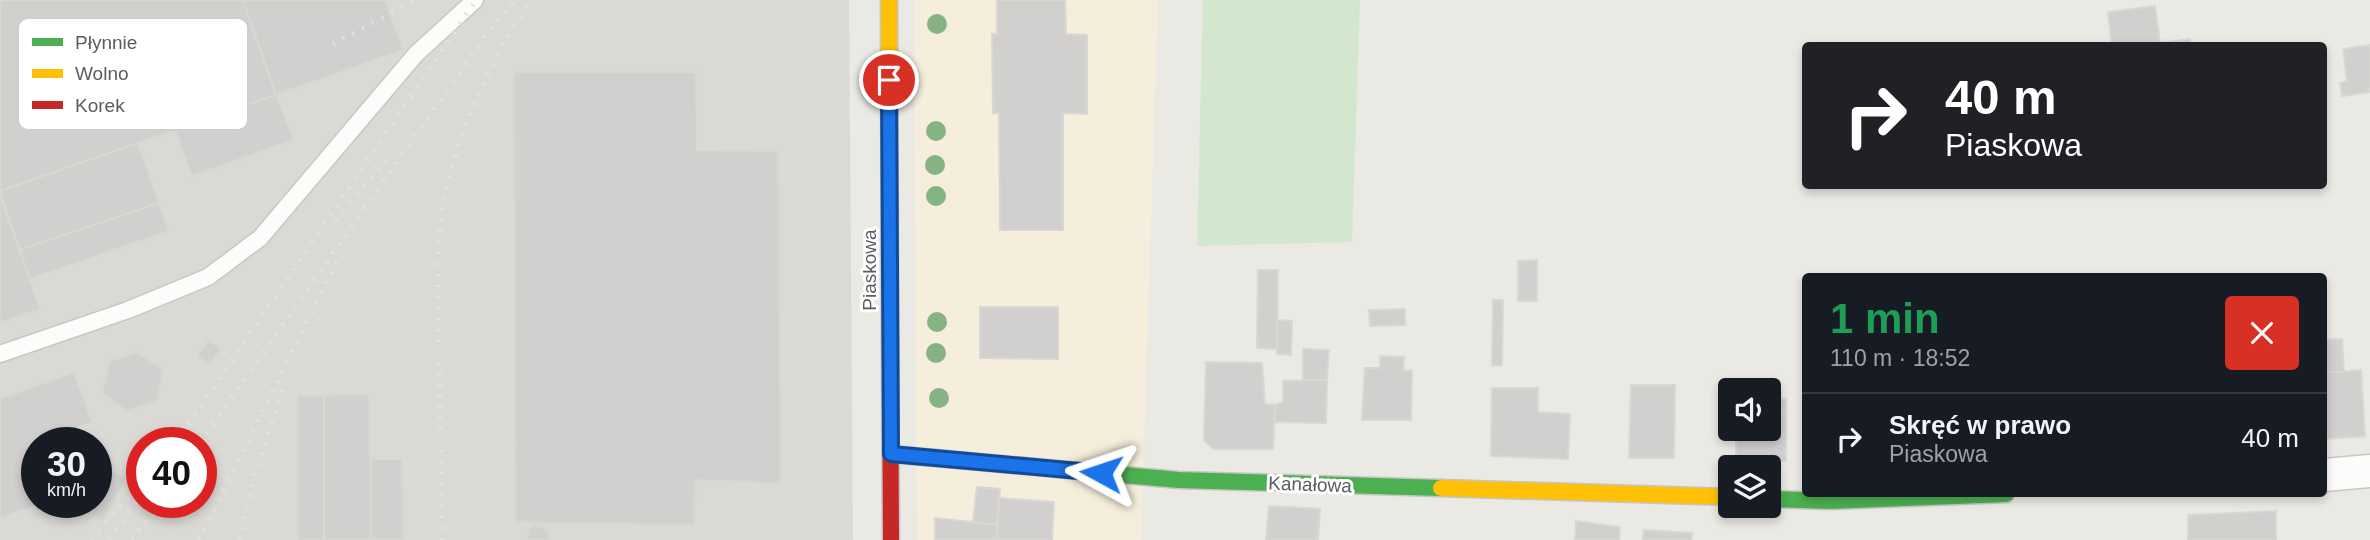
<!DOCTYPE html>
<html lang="pl">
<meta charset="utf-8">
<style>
body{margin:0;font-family:Arial,sans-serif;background:#20242c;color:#f1f3f6;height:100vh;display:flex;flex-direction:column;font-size:26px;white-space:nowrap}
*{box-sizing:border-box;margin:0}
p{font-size:23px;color:#9ea1a6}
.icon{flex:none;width:38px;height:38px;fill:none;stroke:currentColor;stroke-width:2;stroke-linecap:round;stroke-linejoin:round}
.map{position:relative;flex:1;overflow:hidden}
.panel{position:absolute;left:1802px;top:273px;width:525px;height:224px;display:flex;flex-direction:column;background:#171b24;border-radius:7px;box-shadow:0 4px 10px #0003}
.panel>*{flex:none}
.banner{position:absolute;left:1802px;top:42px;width:525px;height:147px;border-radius:7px;box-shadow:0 4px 10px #0003;background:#202124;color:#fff;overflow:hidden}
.controls{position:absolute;left:1718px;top:378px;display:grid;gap:14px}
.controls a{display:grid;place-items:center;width:63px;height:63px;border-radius:7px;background:#171b24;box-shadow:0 4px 10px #0003;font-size:35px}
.speed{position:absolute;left:21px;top:427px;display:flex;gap:14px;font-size:35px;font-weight:700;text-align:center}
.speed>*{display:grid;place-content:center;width:91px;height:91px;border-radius:50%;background:#171b24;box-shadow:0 4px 10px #0003;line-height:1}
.speed small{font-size:18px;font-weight:400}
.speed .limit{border:10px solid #d22;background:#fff;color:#111}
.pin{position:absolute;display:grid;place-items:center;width:60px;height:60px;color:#fff;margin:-30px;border:4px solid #fff;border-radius:50%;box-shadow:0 2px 7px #0007}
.me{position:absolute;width:77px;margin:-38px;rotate:275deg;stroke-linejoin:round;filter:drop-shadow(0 0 5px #0008)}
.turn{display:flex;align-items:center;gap:24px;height:147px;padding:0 28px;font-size:32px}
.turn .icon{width:91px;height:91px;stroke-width:2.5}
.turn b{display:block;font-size:49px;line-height:60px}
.round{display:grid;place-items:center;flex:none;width:74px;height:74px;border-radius:7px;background:#20242c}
.headline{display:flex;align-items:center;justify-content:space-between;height:119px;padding:0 28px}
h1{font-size:42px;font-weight:600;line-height:52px;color:#1e9e55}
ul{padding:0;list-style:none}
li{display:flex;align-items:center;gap:21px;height:91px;padding:0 28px;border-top:2px solid #363941}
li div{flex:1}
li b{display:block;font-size:26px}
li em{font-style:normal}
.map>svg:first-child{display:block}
.commercial{fill:#f5eedc}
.industrial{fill:#dbd9d5;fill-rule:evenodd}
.green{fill:#d2e7ce}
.building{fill:#d1d0ce;stroke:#d9d7d3;stroke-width:2}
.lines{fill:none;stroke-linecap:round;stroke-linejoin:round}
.lane-casing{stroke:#c7c7c6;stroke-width:19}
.street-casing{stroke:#c7c7c6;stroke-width:35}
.fast-casing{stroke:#c5c6c4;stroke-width:19}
.slow-casing{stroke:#c5c6c4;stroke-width:19}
.jam-casing{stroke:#c5c6c4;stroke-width:19}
.lane{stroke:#fcfcfb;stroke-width:16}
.street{stroke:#fcfcfb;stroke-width:32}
.fast{stroke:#4caf50;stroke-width:16}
.slow{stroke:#ffc107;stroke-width:16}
.jam{stroke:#c62828;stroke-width:16}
.rail{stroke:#e2e2e1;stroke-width:5;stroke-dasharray:2 9;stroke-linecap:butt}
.tree{fill:#86b384}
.route-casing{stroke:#114b97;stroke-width:18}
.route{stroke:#1a73e8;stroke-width:12}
.labels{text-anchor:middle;stroke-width:6;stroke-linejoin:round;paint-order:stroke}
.street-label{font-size:19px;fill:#595d62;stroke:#fff}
.key{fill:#fff;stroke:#cdced0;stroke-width:2}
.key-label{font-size:19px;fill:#595d62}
</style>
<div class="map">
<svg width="2370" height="540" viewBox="0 0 2370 540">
<rect width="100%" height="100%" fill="#eae9e4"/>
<polygon class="commercial" points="914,0 1158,0 1141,540 917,540"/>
<path class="industrial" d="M0,0H849L853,540H0ZM37,443H96V502H37ZM142,443H201V502H142Z"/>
<polygon class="green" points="1203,0 1360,0 1352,242 1197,246"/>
<g class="building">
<polygon points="0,0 243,0 276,95 0,191"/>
<polygon points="243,0 385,0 403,50 276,95"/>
<polygon points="997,0 1065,0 1066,34 1087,35 1087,114 1063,113 1063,230 1000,230 999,113 993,113 992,34 997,34"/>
<polygon points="2155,6 2160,43 2112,46 2108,12"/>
<polygon points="2190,39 2191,46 2144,45 2160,43"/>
<polygon points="2370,45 2370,92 2342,96 2340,83 2347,81 2343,49"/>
<polygon points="514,72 696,72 697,150 778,151 781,483 696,480 694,525 515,522"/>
<polygon points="276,95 294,140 192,176 175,130"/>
<polygon points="138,143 159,203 20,250 0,191"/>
<polygon points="0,195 40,309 0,323"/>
<polygon points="159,203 169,231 30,279 20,250"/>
<polygon points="1537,260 1537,301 1518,301 1518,261"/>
<polygon points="1258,270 1278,270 1277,349 1257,348"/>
<polygon points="1493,300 1503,300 1502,366 1492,365"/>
<polygon points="980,307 1058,307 1058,359 980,358"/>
<polygon points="1405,309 1405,325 1370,326 1369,310"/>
<polygon points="1277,320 1292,321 1291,355 1277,354"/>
<polygon points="2342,339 2344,372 2324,373 2324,340"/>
<polygon points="208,340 221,349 210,365 197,356"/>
<polygon points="1303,349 1329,350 1327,380 1303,380"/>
<polygon points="137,352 163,370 157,401 127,411 102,393 110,361"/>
<polygon points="1380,356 1404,357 1403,370 1412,371 1411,420 1362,420 1365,368 1380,368"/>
<polygon points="1206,362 1262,363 1265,404 1275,405 1273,449 1213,449 1204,440"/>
<polygon points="2361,370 2365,436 2324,439 2324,373"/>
<polygon points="74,372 92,422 34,443 37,502 46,502 0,518 0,399"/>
<polygon points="1327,380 1326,423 1274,422 1275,405 1283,402 1283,381"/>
<polygon points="1631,385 1675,385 1674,458 1629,458"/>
<polygon points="1492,388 1538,388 1538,412 1570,414 1568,459 1491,456"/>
<polygon points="369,394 371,540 324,540 324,395"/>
<rect x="298" y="396" width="26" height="144"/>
<rect x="1769" y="399" width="17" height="12"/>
<polygon points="1769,411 1786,411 1786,461 1736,460 1736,429 1769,429"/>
<polygon points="371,459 402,459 403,540 371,540"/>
<polygon points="96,462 127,478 103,521 68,502 96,502"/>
<polygon points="977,487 1000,489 997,525 973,522"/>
<polygon points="999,498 1054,502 1052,540 997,540"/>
<polygon points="1269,506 1320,509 1318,540 1266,540"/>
<polygon points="2276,511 2276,540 2188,540 2188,515"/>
<polygon points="935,518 997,525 997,540 935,540"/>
<polygon points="1576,521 1620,527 1619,540 1575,540"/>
<polygon points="535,525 548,530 549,540 528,540 529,529"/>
<polygon points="1644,530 1692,533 1691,540 1643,540"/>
</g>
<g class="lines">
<defs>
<polyline id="lane" points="0,354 128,310 208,277 260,238 416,54 475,0"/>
<polyline id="street" points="2324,475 2370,471"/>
<g id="fast">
<polyline points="891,454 1179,480 1441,488"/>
<polyline points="1769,499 1830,501 2006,494"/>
</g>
<g id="slow">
<polyline points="889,0 890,354"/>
<polyline points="1441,488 1731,497"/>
</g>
<polyline id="jam" points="890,354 891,540"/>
</defs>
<use href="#lane" class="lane-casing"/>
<use href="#street" class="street-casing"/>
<use href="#fast" class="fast-casing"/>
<use href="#slow" class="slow-casing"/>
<use href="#jam" class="jam-casing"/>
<use href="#lane" class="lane"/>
<use href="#street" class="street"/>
<use href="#fast" class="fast"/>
<use href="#slow" class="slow"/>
<use href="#jam" class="jam"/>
<g class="rail">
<polyline points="333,44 415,0"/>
<polyline points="335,220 388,159"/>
<polyline points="176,443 476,0"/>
<polyline points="200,443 494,24 515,0"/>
<polyline points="91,540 142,481"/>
<polyline points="110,540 139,497"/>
<polyline points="132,540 159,502"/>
<polyline points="199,540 337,261"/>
<polyline points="240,540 255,472 285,383"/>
<path d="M442,540C441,474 440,409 439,343C439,301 436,257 442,215C453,138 489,65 530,0"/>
</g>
</g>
<g class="tree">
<circle cx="937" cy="24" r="10"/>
<circle cx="936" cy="131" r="10"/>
<circle cx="935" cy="165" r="10"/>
<circle cx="936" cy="196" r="10"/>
<circle cx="937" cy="322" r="10"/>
<circle cx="936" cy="353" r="10"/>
<circle cx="939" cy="398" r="10"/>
</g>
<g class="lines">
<defs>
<polyline id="route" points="889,80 891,454 1101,473"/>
</defs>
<use href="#route" class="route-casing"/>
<use href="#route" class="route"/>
</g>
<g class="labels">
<g class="street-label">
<text transform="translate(869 270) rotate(-90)" y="7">Piaskowa</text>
<text transform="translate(1310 484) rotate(2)" y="7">Kanałowa</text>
</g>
</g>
<rect x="18" y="18" width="230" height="112" rx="10" class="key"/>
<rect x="32" y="38" width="31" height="8" fill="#4caf50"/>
<rect x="32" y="69" width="31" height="9" fill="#ffc107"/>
<rect x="32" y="101" width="31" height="8" fill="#c62828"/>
<g class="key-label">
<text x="75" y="49">Płynnie</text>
<text x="75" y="80">Wolno</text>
<text x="75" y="112">Korek</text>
</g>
</svg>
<div class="controls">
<a><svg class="icon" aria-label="sound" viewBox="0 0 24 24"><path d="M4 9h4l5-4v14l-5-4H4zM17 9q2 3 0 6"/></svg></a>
<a><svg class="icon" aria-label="layers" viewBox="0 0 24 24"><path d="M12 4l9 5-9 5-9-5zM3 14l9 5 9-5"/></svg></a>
</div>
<div class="speed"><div>30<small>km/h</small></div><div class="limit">40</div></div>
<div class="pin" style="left:889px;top:80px;background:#d93025"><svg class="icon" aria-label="arrive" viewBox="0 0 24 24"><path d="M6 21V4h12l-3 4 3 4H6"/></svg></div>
<svg class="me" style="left:1101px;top:473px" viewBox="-20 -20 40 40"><path d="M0-17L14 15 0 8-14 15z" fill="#1a73e8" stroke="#fff" stroke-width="4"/></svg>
<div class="banner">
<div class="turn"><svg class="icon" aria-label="right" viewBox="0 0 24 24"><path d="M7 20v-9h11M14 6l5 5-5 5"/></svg><div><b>40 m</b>Piaskowa</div></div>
</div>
<section class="panel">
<div class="headline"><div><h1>1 min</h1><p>110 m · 18:52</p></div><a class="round" style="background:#d93025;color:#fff"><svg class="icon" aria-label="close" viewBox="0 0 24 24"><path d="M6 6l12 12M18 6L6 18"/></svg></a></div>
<ul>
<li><svg class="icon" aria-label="right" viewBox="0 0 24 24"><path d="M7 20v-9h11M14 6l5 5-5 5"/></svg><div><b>Skręć w prawo</b><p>Piaskowa</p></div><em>40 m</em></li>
</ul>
</section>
</div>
